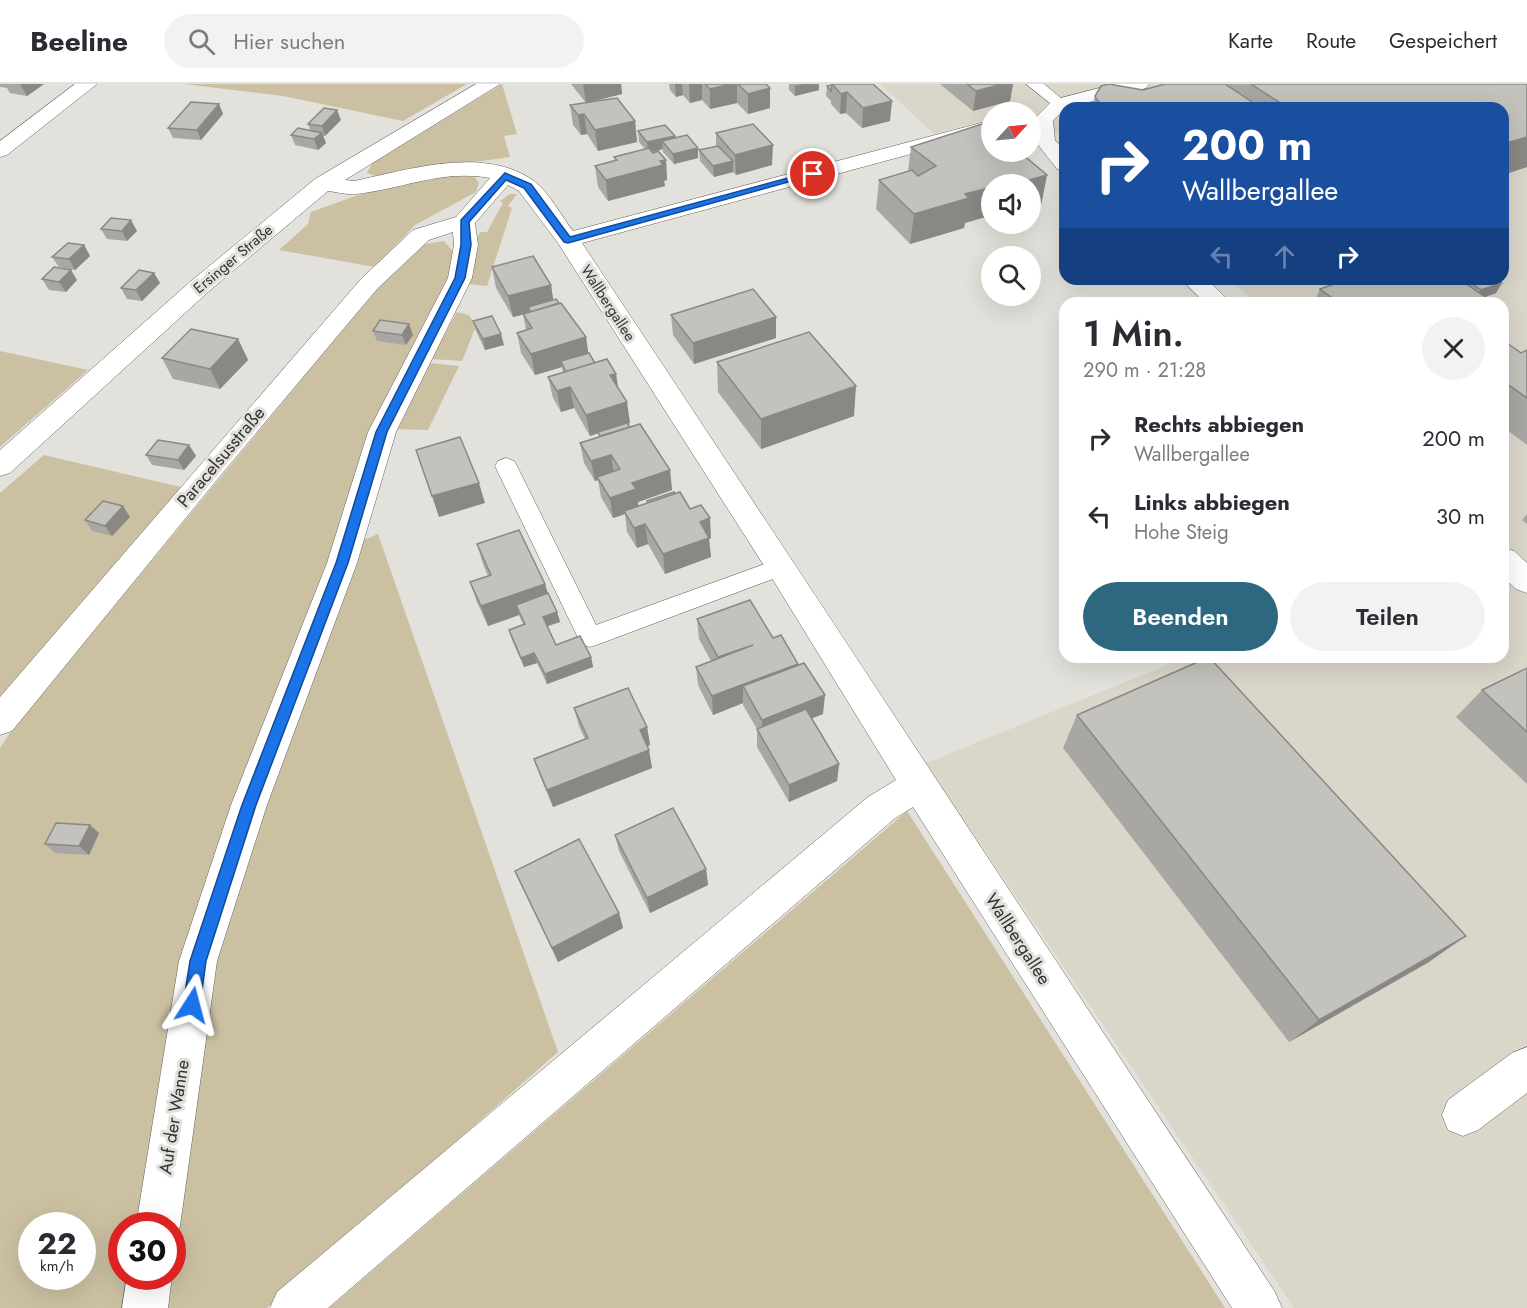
<!DOCTYPE html>
<html lang="de">
<meta charset="utf-8">
<style>
body{margin:0;font-family:Jost,sans-serif;background:#f2f2f3;color:#2b2b33;height:100vh;display:flex;flex-direction:column;font-size:22px;white-space:nowrap}
*{box-sizing:border-box;margin:0}
p{font-size:20px;color:#7c7c81}
.icon{flex:none;width:33px;height:33px;fill:none;stroke:currentColor;stroke-width:2;stroke-linecap:round;stroke-linejoin:round}
.map{position:relative;flex:1;overflow:hidden}
.panel{position:absolute;left:1059px;top:213px;width:450px;height:366px;display:flex;flex-direction:column;background:#fff;border-radius:18px;box-shadow:0 6px 24px #0002}
.panel>*{flex:none}
.top-card{position:absolute;left:1059px;top:18px;width:450px;height:183px;border-radius:18px;box-shadow:0 6px 24px #0002;background:#1a4fa0;color:#fff;overflow:hidden}
.needle{width:39px;rotate:64deg}
.tools{position:absolute;left:981px;top:18px;display:grid;gap:12px}
.tools a{display:grid;place-items:center;width:60px;height:60px;border-radius:50%;background:#fff;box-shadow:0 6px 24px #0002;font-size:30px}
.speed{position:absolute;left:18px;top:1128px;display:flex;gap:12px;font-size:30px;font-weight:700;text-align:center}
.speed>*{display:grid;place-content:center;width:78px;height:78px;border-radius:50%;background:#fff;box-shadow:0 6px 24px #0002;line-height:1}
.speed small{font-size:15px;font-weight:400}
.speed .limit{border:9px solid #d22;background:#fff;color:#111}
.pin{position:absolute;display:grid;place-items:center;width:51px;height:51px;color:#fff;margin:-26px;border:3px solid #fff;border-radius:50%;box-shadow:0 2px 6px #0007}
.me{position:absolute;width:66px;margin:-33px;rotate:9deg;stroke-linejoin:round;filter:drop-shadow(0 0 4px #0008)}
.turn{display:flex;align-items:center;gap:21px;height:126px;padding:0 24px;font-size:27px}
.turn .icon{width:78px;height:78px;stroke-width:2.5}
.turn b{display:block;font-size:42px;line-height:51px}
.lanes{display:flex;align-items:center;height:57px;padding:0 24px;background:#0003;justify-content:center;gap:30px;direction:ltr}
.lanes .off{opacity:.35}
.round{display:grid;place-items:center;flex:none;width:63px;height:63px;border-radius:32px;background:#f2f2f3}
.head{display:flex;align-items:center;justify-content:space-between;height:102px;padding:0 24px}
h1{font-size:36px;font-weight:600;line-height:45px}
.cta{display:flex;gap:12px;margin-top:auto;padding:12px 24px}
.cta a{flex:1;height:69px;border-radius:36px;background:#2e6880;color:#fff;font-size:24px;font-weight:600;line-height:69px;text-align:center}
.cta a+a{background:#f2f2f3;color:#2b2b33}
ul{padding:0;list-style:none}
li{display:flex;align-items:center;gap:18px;height:78px;padding:0 24px}
li div{flex:1}
li b{display:block;font-size:22px}
li em{font-style:normal}
header{display:flex;align-items:center;gap:36px;box-sizing:border-box;height:84px;padding:0 30px;background:#fff;border-bottom:2px solid #e1e1e2}
header strong{font-size:28px}
nav{display:flex;gap:33px;margin-inline-start:auto;font-size:21px}
.search{width:420px;height:54px;background:#f2f2f3;display:flex;align-items:center;gap:15px;box-sizing:border-box;padding:0 21px;border-radius:33px;color:#7c7c81;font-size:22px}
.map>svg:first-child{display:block}
.built{fill:#dbd6ca}
.green{fill:#cbc0a2;fill-rule:evenodd}
.lines{fill:none;stroke-linecap:round;stroke-linejoin:round}
.service-casing{stroke:#64625d;stroke-width:1}
.minor-casing{stroke:#64625d;stroke-width:1}
.service{fill:#fff;fill-rule:evenodd}
.minor{fill:#fff;fill-rule:evenodd}
.wall{fill:#a9a7a3}
.shaded-wall{fill:#898884}
.building{fill:#c4c2bd;stroke:#898884;stroke-width:1.5}
.route{fill:#1a73e8;stroke:#114b97;stroke-width:1.5}
.labels{text-anchor:middle;stroke-width:6;stroke-linejoin:round;paint-order:stroke}
.far-street-label{font-size:15px;fill:#333230;stroke:#e3e1db}
.street-label{font-size:18px;fill:#333230;stroke:#e3e1db}
</style>
<header>
<strong>Beeline</strong>
<div class="search"><svg class="icon" aria-label="search" viewBox="0 0 24 24"><circle cx="10" cy="10" r="6"/><path d="M15 15l6 6"/></svg>Hier suchen</div>
<nav><a>Karte</a><a>Route</a><a>Gespeichert</a></nav>
</header>
<div class="map">
<svg width="1527" height="1224" viewBox="0 0 1527 1224">
<rect width="100%" height="100%" fill="#e3e1db"/>
<polygon class="built" points="880,0 1527,0 1527,1224 1294,1224 926,679 1187,573 1503,573 1503,219 1257,219 1229,195 1503,195 1503,24 1065,24 1065,56 1027,23 1009,28 992,28 991,34 934,50"/>
<g class="green">
<polygon points="184,0 467,0 403,37 283,12"/>
<polygon points="502,0 517,50 504,52 510,73 375,92 367,89 372,79"/>
<polygon points="453,91 474,92 479,99 476,108 415,141 375,183 279,166 308,140 311,128 361,110"/>
<polygon points="510,110 517,110 508,122 512,124 487,202 468,200 474,162 480,148 487,148 503,119 500,117"/>
<path d="M444,157L456,171V192L338,462L138,1141L122,1142V1192L130,1193L125,1224H0V664L12,646L391,187L425,160ZM32,1142H82V1192H32Z"/>
<polygon points="457,228 469,231 476,242 462,277 431,275"/>
<polygon points="0,267 88,286 0,363"/>
<polygon points="429,279 459,282 428,346 392,345"/>
<polygon points="44,371 185,404 0,626 0,409"/>
<polygon points="378,450 558,968 267,1224 160,1224 165,1193 172,1192 173,1142 210,887 262,709 345,497 351,496 364,456"/>
<polygon points="907,727 1225,1224 329,1224"/>
</g>
<g class="lines">
<defs>
<g id="service">
<polygon points="1026,0 1044,0 1068,20 1065,23 1055,23"/>
<polygon points="506,374 514,377 517,382 596,541 781,474 789,477 793,483 789,489 599,560 590,563 581,560 495,382 498,377"/>
</g>
<g id="minor">
<polygon points="75,0 97,0 7,71 0,73 0,57"/>
<path d="M476,0H500L345,96L354,97C408,86 484,61 534,97C547,106 563,134 573,147L992,36V48L582,159C814,508 1043,859 1275,1208L1282,1224H1232L913,723L894,735L328,1224H270L277,1208L868,713L896,696L770,491L558,159L519,107L508,101L475,139L478,161L472,194L396,348L357,479L267,721L217,877L180,1142L172,1158V1142H136L179,877L231,721L327,479L368,348L448,194L454,161L453,148L429,156L377,205L224,387L12,647L0,651V613L361,195L413,146L456,133L490,94C443,85 402,105 356,110C347,111 337,108 328,107L208,208L10,389L0,392V366L190,198L315,95Z"/>
<polygon points="1115,0 1149,0 1146,4 1065,24 1053,37 1055,56 1065,67 1065,86 1057,85 1035,57 1033,36 1053,16"/>
<polygon points="1181,195 1207,195 1231,219 1205,219"/>
<polygon points="1503,464 1514,467 1527,479 1527,509 1516,505 1503,493"/>
<polygon points="1527,963 1527,1009 1478,1046 1463,1052 1448,1046 1442,1031 1448,1016 1512,969"/>
<polygon points="127,1192 172,1191 168,1224 122,1224"/>
</g>
</defs>
<use href="#service" class="service-casing"/>
<use href="#minor" class="minor-casing"/>
<use href="#service" class="service"/>
<use href="#minor" class="minor"/>
</g>
<g class="wall">
<polygon points="0,0 44,0 27,12 10,9 7,4 0,3"/>
<polygon points="571,0 621,0 622,10 586,19 635,37 637,58 598,67 587,50 581,51 573,41 570,21 586,19"/>
<polygon points="669,0 766,0 770,24 748,30 737,19 710,25 702,16 690,19 683,11 676,13 670,6"/>
<polygon points="789,0 819,0 819,6 795,12 789,6"/>
<polygon points="834,0 890,37 862,44 846,29 840,30 831,20 831,17 826,12 827,2"/>
<polygon points="940,0 1013,0 1010,17 973,27"/>
<polygon points="1165,0 1527,0 1527,83 1503,91 1503,24 1092,24 1095,12 1143,6"/>
<polygon points="219,20 223,30 201,56 173,54 168,44"/>
<polygon points="341,36 325,52 323,52 326,59 318,66 295,61 291,51 310,46 308,40"/>
<polygon points="638,47 675,54 698,74 674,80 663,68 663,65 652,68 666,76 667,96 664,97 665,102 608,117 598,103 595,82 615,77 614,73 645,65 639,58"/>
<polygon points="716,49 772,81 736,91 733,88 714,93 700,77 699,66 716,62"/>
<polygon points="911,63 992,68 1017,72 1047,91 1041,121 1030,124 1030,100 992,100 992,131 965,139 964,144 910,160 876,125 879,96 908,87"/>
<polygon points="101,145 137,147 127,157 107,155"/>
<polygon points="84,161 90,172 75,186 59,183 52,173"/>
<polygon points="492,183 551,201 553,216 586,253 588,269 595,279 616,290 618,304 630,339 628,340 630,343 670,386 672,406 638,418 638,423 647,420 647,417 675,410 690,425 711,454 709,455 711,473 665,490 648,460 637,464 627,448 625,430 613,434 601,413 598,396 595,397 584,379 580,359 599,353 598,349 590,352 574,324 561,328 553,314 548,293 563,289 562,283 535,291 521,269 517,249 526,246 523,230 529,229 513,233 496,204"/>
<polygon points="154,189 160,199 142,217 127,215 121,204"/>
<polygon points="42,195 77,196 66,208 49,206"/>
<polygon points="1348,195 1497,195 1496,209 1485,213 1494,219 1314,219 1320,205"/>
<polygon points="671,231 776,254 694,280 673,251"/>
<polygon points="473,237 504,261 485,266 476,247"/>
<polygon points="373,247 413,251 406,261 377,257"/>
<polygon points="238,255 248,276 220,305 173,295 162,274"/>
<polygon points="1503,256 1521,269 1527,266 1527,361 1503,343"/>
<polygon points="717,278 854,332 761,365 718,308"/>
<polygon points="189,361 196,372 184,386 152,381 146,371"/>
<polygon points="1527,430 1527,440 1522,436"/>
<polygon points="130,433 112,452 92,447 85,436"/>
<polygon points="477,460 545,500 548,509 557,528 560,538 547,542 556,561 591,573 593,583 547,600 537,579 524,583 512,556 509,546 523,540 519,531 488,542 477,518 470,498 488,492 483,480"/>
<polygon points="697,535 773,554 798,580 798,581 823,630 811,634 839,680 837,697 789,718 757,663 757,645 743,621 743,619 713,631 698,601 696,583 711,577 699,555"/>
<polygon points="1527,584 1527,700 1456,633 1482,606"/>
<polygon points="574,624 647,643 650,661 647,662 652,684 553,723 540,692 534,675 585,655 579,642"/>
<polygon points="1077,631 1429,878 1289,958 1063,664"/>
<polygon points="99,749 89,771 55,769 45,760"/>
<polygon points="615,751 706,785 708,801 650,829 619,767"/>
<polygon points="515,787 619,829 623,844 558,878"/>
</g>
<g class="shaded-wall">
<polygon points="20,0 44,0 27,12"/>
<polygon points="583,0 621,0 622,10 586,19"/>
<polygon points="675,0 682,0 683,11 676,13"/>
<polygon points="689,0 702,0 702,16 690,19"/>
<polygon points="731,0 737,0 737,19 710,25 710,5"/>
<polygon points="803,0 819,0 819,6 795,12 795,2"/>
<polygon points="1002,0 1013,0 1010,17 973,27 976,7"/>
<polygon points="770,4 770,24 748,30 748,10"/>
<polygon points="847,8 846,29 840,30 841,10"/>
<polygon points="892,17 890,37 862,44 863,24"/>
<polygon points="219,20 223,30 201,56 197,46"/>
<polygon points="337,26 341,36 325,52 322,42"/>
<polygon points="584,30 587,50 581,51 578,31"/>
<polygon points="635,37 637,58 598,67 595,46"/>
<polygon points="322,49 326,59 318,66 314,55"/>
<polygon points="675,52 675,62 662,57 663,65 648,69 647,58"/>
<polygon points="1527,53 1527,83 1503,91 1503,60"/>
<polygon points="773,61 772,81 736,91 735,71"/>
<polygon points="698,64 698,74 674,80 673,70"/>
<polygon points="666,76 667,96 664,97 665,102 608,117 606,96"/>
<polygon points="733,77 733,88 714,93 713,82"/>
<polygon points="1047,91 1041,121 1030,124 1030,100 1015,100"/>
<polygon points="992,103 992,131 965,139 964,144 910,160 914,130 965,110"/>
<polygon points="131,136 137,147 127,157 122,147"/>
<polygon points="84,161 90,172 75,186 69,175"/>
<polygon points="71,186 77,196 66,208 59,198"/>
<polygon points="154,189 160,199 142,217 136,206"/>
<polygon points="1502,199 1496,209 1474,217 1481,206"/>
<polygon points="551,201 554,221 528,223 529,229 513,233 508,212"/>
<polygon points="776,233 776,254 694,280 693,259"/>
<polygon points="409,240 413,251 406,261 402,251"/>
<polygon points="501,250 504,261 485,266 483,255"/>
<polygon points="586,253 589,274 561,277 562,283 535,291 531,270"/>
<polygon points="238,255 248,276 220,305 210,285"/>
<polygon points="616,290 619,310 610,291"/>
<polygon points="856,302 854,332 761,365 761,335"/>
<polygon points="570,303 574,324 561,328 557,307"/>
<polygon points="627,318 630,339 590,352 586,331"/>
<polygon points="189,361 196,372 184,386 178,376"/>
<polygon points="611,371 614,391 597,393 598,396 595,397 591,377"/>
<polygon points="670,386 672,406 638,418 639,425 624,427 625,430 613,434 610,414 632,399"/>
<polygon points="479,399 485,419 439,433 432,412"/>
<polygon points="123,422 130,433 112,452 105,442"/>
<polygon points="710,434 711,454 709,455 711,473 665,490 663,470 700,438"/>
<polygon points="645,440 648,460 637,464 634,444"/>
<polygon points="545,500 550,519 516,521 519,531 488,542 481,522"/>
<polygon points="557,528 560,538 545,543 543,533"/>
<polygon points="534,569 537,579 524,583 521,574"/>
<polygon points="591,573 593,583 547,600 545,590"/>
<polygon points="798,580 797,598 743,602 743,619 713,631 712,612"/>
<polygon points="825,611 823,630 762,654 762,636"/>
<polygon points="647,643 650,661 643,664 640,646"/>
<polygon points="649,666 652,684 553,723 547,706"/>
<polygon points="839,680 837,697 789,718 789,701"/>
<polygon points="90,741 99,749 89,771 79,762"/>
<polygon points="706,785 708,801 650,829 647,814"/>
<polygon points="619,829 623,844 558,878 552,864"/>
<polygon points="1466,852 1429,878 1289,958 1319,936"/>
</g>
<g class="building">
<polygon points="705,0 731,0 710,5"/>
<polygon points="738,0 766,0 770,4 748,10"/>
<polygon points="832,0 873,0 892,17 863,24 847,8 841,10"/>
<polygon points="967,0 1002,0 976,7"/>
<polygon points="1109,0 1143,6 1165,0 1225,0 1261,24 1107,24 1097,16 1095,12 1101,2"/>
<polygon points="1251,0 1527,0 1527,53 1503,60 1503,24 1288,24"/>
<polygon points="832,1 831,7 827,2"/>
<polygon points="617,14 635,37 595,46 584,30 578,31 570,21"/>
<polygon points="191,18 219,20 197,46 168,44"/>
<polygon points="324,24 337,26 322,42 308,40"/>
<polygon points="985,39 992,44 992,68 1011,68 1017,72 1022,70 1047,91 1015,100 1010,100 1007,98 999,100 992,100 992,103 965,110 969,114 914,130 879,96 912,86 918,92 936,82 911,63"/>
<polygon points="753,40 773,61 735,71 716,49"/>
<polygon points="665,41 675,52 647,58 638,47"/>
<polygon points="298,44 322,49 314,55 291,51"/>
<polygon points="687,51 698,64 673,70 662,57"/>
<polygon points="718,62 733,77 713,82 699,66"/>
<polygon points="649,64 653,69 658,67 666,76 660,77 663,81 606,96 595,82 617,76 614,73"/>
<polygon points="111,134 131,136 122,147 101,145"/>
<polygon points="68,159 84,161 69,175 52,173"/>
<polygon points="533,172 551,201 508,212 492,183"/>
<polygon points="54,183 71,186 59,198 42,195"/>
<polygon points="139,186 154,189 136,206 121,204"/>
<polygon points="1348,195 1459,195 1494,219 1339,219 1320,205"/>
<polygon points="1464,195 1497,195 1502,199 1481,206"/>
<polygon points="753,205 776,233 693,259 671,231"/>
<polygon points="556,215 559,219 531,228 528,223"/>
<polygon points="561,219 586,253 531,270 517,249 532,244 523,230"/>
<polygon points="492,232 501,250 483,255 473,237"/>
<polygon points="380,236 409,240 402,251 373,247"/>
<polygon points="191,245 238,255 210,285 162,274"/>
<polygon points="809,248 856,302 761,335 717,278"/>
<polygon points="1503,256 1521,269 1527,266 1527,314 1503,297"/>
<polygon points="589,269 595,279 566,288 561,277"/>
<polygon points="607,275 616,290 610,291 627,318 586,331 570,303 557,307 548,293"/>
<polygon points="627,339 630,343 600,352 598,348"/>
<polygon points="640,340 670,386 632,399 636,405 610,414 597,393 620,385 611,371 591,377 580,359"/>
<polygon points="460,353 479,399 432,412 416,366"/>
<polygon points="158,356 189,361 178,376 146,371"/>
<polygon points="674,408 675,410 648,419 647,417"/>
<polygon points="680,408 690,425 701,421 710,434 700,438 709,454 663,470 645,440 634,444 624,427"/>
<polygon points="103,417 123,422 105,442 85,436"/>
<polygon points="519,446 545,500 481,522 470,498 491,491 477,460"/>
<polygon points="548,509 557,528 543,533 556,561 580,552 591,573 545,590 534,569 521,574 509,546 525,540 516,521"/>
<polygon points="750,516 773,554 781,551 798,580 712,612 696,583 753,561 718,573 697,535"/>
<polygon points="1209,573 1466,852 1319,936 1077,631"/>
<polygon points="804,579 825,611 762,636 743,602"/>
<polygon points="1527,584 1527,648 1482,606"/>
<polygon points="628,604 647,643 640,646 649,666 547,706 534,675 588,654 574,624"/>
<polygon points="806,625 839,680 789,701 757,645"/>
<polygon points="673,724 706,785 647,814 615,751"/>
<polygon points="56,739 90,741 79,762 45,760"/>
<polygon points="579,755 619,829 552,864 515,787"/>
</g>
<polygon class="route" points="810,88 817,90 568,159 564,158 524,104 506,96 469,138 471,161 465,194 387,348 348,479 256,721 206,877 200,921 198,927 192,929 186,927 183,921 190,877 242,721 336,479 376,348 455,194 461,161 461,136 505,89 531,100 570,153"/>
<g class="labels">
<g class="far-street-label">
<text transform="translate(233 175) rotate(-40)" y="5">Ersinger Straße</text>
<text transform="translate(608 219) rotate(57)" y="5">Wallbergallee</text>
</g>
<g class="street-label">
<text transform="translate(221 373) rotate(-50)" y="6">Paracelsusstraße</text>
<text transform="translate(1018 855) rotate(57)" y="6">Wallbergallee</text>
<text transform="translate(174 1033) rotate(-81)" y="6">Auf der Wanne</text>
</g>
</g>
</svg>
<div class="tools">
<a><svg class="needle" viewBox="-14 -14 28 28"><path d="M0-13l5 13h-10z" fill="#e53935"/><path d="M0 13l5-13h-10z" fill="#7c7c81"/></svg></a>
<a><svg class="icon" aria-label="sound" viewBox="0 0 24 24"><path d="M4 9h4l5-4v14l-5-4H4zM17 9q2 3 0 6"/></svg></a>
<a><svg class="icon" aria-label="search" viewBox="0 0 24 24"><circle cx="10" cy="10" r="6"/><path d="M15 15l6 6"/></svg></a>
</div>
<div class="speed"><div>22<small>km/h</small></div><div class="limit">30</div></div>
<div class="pin" style="left:813px;top:90px;background:#d93025"><svg class="icon" aria-label="arrive" viewBox="0 0 24 24"><path d="M6 21V4h12l-3 4 3 4H6"/></svg></div>
<svg class="me" style="left:192px;top:921px" viewBox="-20 -20 40 40"><path d="M0-17L14 15 0 8-14 15z" fill="#1a73e8" stroke="#fff" stroke-width="4"/></svg>
<div class="top-card">
<div class="turn"><svg class="icon" aria-label="right" viewBox="0 0 24 24"><path d="M7 20v-9h11M14 6l5 5-5 5"/></svg><div><b>200 m</b>Wallbergallee</div></div>
<div class="lanes"><svg class="icon off" aria-label="left" viewBox="0 0 24 24"><path d="M17 20v-9H6M10 6l-5 5 5 5"/></svg><svg class="icon off" aria-label="ahead" viewBox="0 0 24 24"><path d="M12 20V5M6 11l6-6 6 6"/></svg><svg class="icon" aria-label="right" viewBox="0 0 24 24"><path d="M7 20v-9h11M14 6l5 5-5 5"/></svg></div>
</div>
<section class="panel">
<div class="head"><div><h1>1 Min.</h1><p>290 m · 21:28</p></div><a class="round"><svg class="icon" aria-label="close" viewBox="0 0 24 24"><path d="M6 6l12 12M18 6L6 18"/></svg></a></div>
<ul>
<li><svg class="icon" aria-label="right" viewBox="0 0 24 24"><path d="M7 20v-9h11M14 6l5 5-5 5"/></svg><div><b>Rechts abbiegen</b><p>Wallbergallee</p></div><em>200 m</em></li>
<li><svg class="icon" aria-label="left" viewBox="0 0 24 24"><path d="M17 20v-9H6M10 6l-5 5 5 5"/></svg><div><b>Links abbiegen</b><p>Hohe Steig</p></div><em>30 m</em></li>
</ul>
<div class="cta"><a>Beenden</a><a>Teilen</a></div>
</section>
</div>
